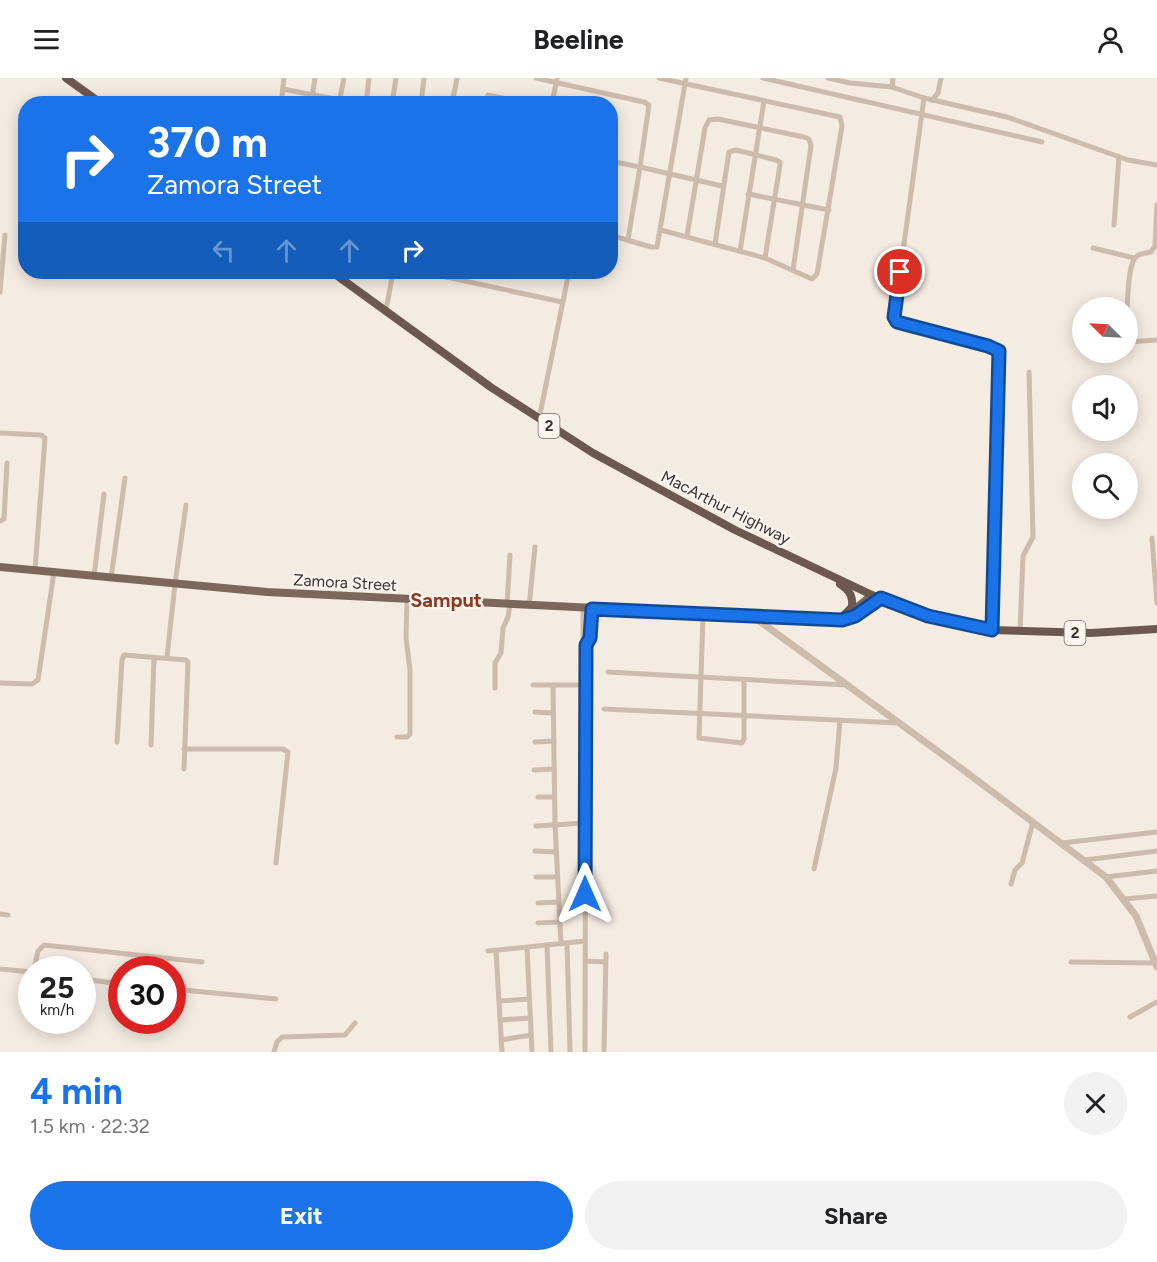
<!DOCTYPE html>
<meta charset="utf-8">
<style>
body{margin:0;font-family:Figtree,sans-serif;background:#f2f2f2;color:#202124;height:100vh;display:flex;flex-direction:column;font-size:22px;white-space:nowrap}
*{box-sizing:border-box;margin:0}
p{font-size:20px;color:#757577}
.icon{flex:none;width:33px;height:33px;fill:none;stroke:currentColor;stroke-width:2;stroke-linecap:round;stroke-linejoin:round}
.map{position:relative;height:974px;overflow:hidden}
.details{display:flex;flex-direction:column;background:#fff;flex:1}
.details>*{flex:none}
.top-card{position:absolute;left:18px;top:18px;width:600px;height:183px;border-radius:24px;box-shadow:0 3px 15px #0003;background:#1a73e8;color:#fff;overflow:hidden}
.needle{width:39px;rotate:294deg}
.fabs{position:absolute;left:1072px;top:219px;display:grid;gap:12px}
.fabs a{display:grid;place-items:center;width:66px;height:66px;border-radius:50%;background:#fff;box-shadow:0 3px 15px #0003;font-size:30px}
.speed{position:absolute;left:18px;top:878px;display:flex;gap:12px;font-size:30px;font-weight:700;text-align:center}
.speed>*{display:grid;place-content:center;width:78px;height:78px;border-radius:50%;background:#fff;box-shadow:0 3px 15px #0003;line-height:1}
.speed small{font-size:15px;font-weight:400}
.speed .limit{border:9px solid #d22;background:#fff;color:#111}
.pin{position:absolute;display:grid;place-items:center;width:51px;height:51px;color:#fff;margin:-26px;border:3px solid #fff;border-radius:50%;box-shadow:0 2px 6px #0007}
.me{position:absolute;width:66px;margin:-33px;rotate:0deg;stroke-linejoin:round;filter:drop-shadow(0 0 4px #0008)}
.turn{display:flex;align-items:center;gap:21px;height:126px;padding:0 30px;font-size:27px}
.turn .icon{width:78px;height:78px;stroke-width:2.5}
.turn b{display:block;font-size:42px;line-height:51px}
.lanes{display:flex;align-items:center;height:57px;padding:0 30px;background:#0003;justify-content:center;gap:30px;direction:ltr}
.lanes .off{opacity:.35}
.round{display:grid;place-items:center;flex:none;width:63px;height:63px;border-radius:32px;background:#f2f2f2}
.head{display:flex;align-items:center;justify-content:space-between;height:102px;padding:0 30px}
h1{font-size:36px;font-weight:700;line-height:45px;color:#1a73e8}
.action{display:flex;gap:12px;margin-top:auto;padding:12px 30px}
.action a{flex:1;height:69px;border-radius:36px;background:#1a73e8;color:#fff;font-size:24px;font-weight:700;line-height:69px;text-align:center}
.action a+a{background:#f2f2f2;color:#202124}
header{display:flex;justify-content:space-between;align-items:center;height:78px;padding:0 30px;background:#fff;font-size:27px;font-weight:700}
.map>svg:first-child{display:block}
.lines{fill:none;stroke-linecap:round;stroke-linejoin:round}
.minor{stroke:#cdbbac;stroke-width:5}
.tertiary{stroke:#cdbbac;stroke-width:7}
.primary{stroke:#7d675c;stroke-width:8}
.trunk{stroke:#6c584f;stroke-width:8}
.route-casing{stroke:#114b97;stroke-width:15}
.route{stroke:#1a73e8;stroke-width:10}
.labels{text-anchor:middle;stroke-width:5;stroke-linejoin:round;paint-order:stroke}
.shield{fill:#fbf5ee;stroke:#756b66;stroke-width:1.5}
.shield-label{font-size:15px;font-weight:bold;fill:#3b302b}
.street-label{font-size:16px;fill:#3b302b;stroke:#fbf5ee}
.quarter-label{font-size:20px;font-weight:bold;fill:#8c3b22;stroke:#fbf5ee}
</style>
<header><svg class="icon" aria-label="menu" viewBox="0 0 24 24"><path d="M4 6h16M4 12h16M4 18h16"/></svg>Beeline<svg class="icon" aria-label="person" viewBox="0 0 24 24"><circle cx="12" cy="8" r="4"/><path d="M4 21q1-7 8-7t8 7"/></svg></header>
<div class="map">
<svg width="1157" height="974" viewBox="0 0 1157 974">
<rect width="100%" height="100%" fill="#f4ebe1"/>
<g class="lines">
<g class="minor">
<polyline points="536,0 644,24 649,27 640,89 610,83"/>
<polyline points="659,0 840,39 842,48 817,196 812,201 765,180 661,152"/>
<polyline points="763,0 1042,64"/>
<polyline points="828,0 850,5 892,9 924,20 1007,39 1128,82 1157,87"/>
<polyline points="892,9 893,0"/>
<polyline points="283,11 340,22"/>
<polyline points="924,20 894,239 903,246 988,268 999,273 992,552"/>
<polyline points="932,22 938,15 941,0"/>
<polyline points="339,25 344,0"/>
<polyline points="281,26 284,0"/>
<polyline points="311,26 315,0"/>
<polyline points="366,26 369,0"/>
<polyline points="392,26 396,0"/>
<polyline points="421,26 424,0"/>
<polyline points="452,26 457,0"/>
<polyline points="485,26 488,17 531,26"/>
<polyline points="552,26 557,0"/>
<polyline points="610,44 614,47 610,77"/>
<polyline points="748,116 829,132"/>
<polyline points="1114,147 1119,79"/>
<polyline points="610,157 651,169 657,169 686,0"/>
<polyline points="687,158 705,50 709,42 718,41 804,59 809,61 811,68 793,192"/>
<polyline points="628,162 640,89 722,108"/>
<polyline points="715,166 729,74 736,72 776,82 780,84 780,87 765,180"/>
<polyline points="1093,170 1134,180"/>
<polyline points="740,173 764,23"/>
<polyline points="423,194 562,224"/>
<polyline points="0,214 5,157"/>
<path d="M1127,230C1128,218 1128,184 1137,178C1141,175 1147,175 1151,174L1155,168L1157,127"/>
<polyline points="386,232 393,194"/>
<polyline points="1128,264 1157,262"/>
<polyline points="539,341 569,194"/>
<polyline points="0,355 41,357 45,360 35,492"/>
<polyline points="0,443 4,441 7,385"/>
<polyline points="1152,460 1157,525"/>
<polyline points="94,498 104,416"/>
<polyline points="111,500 125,400"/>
<polyline points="507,527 510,477"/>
<polyline points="529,528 535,469"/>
<polyline points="583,531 583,560 586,567 585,974"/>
<polyline points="703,537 699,660 742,665 744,661 744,602"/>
<polyline points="1020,554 1023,478 1033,459 1029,294"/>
<polyline points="586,567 590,560 592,531"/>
<polyline points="167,579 175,506 186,427"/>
<polyline points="608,594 846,607"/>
<polyline points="0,605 32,606 38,602 54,494"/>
<polyline points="533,607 586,607"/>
<polyline points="553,607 555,746 561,866"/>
<polyline points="495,610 495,585 501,575 503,550 508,539 510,527"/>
<polyline points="604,631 898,645"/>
<polyline points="535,634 553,635"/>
<polyline points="397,659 407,659 410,656 410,592 406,560 407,522"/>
<polyline points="117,664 122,582 124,577 186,582 188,584 184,691"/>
<polyline points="535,664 554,663"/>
<polyline points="151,667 154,579"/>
<polyline points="184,671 283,671 288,674 276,785"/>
<polyline points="534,692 554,691"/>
<polyline points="538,719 554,719"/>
<polyline points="536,748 585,745"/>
<polyline points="1062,765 1157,754"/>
<polyline points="535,773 556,774"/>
<polyline points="1085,782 1157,773"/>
<polyline points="814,791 836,690 840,642"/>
<polyline points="536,799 556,799"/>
<polyline points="1106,799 1157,793"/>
<polyline points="1011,806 1015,792 1022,785 1033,744"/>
<polyline points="1124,821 1157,818"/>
<polyline points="538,825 558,824"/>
<polyline points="0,836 8,837"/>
<polyline points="538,845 559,844"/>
<polyline points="567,865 570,974"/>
<polyline points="547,868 551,974"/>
<polyline points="527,870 532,974"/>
<polyline points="488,873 585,863"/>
<polyline points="496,873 502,974"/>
<polyline points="586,883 605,884"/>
<polyline points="1071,884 1155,885"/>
<polyline points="0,891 32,894"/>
<polyline points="34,891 38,873 44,867 202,884"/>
<polyline points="82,901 122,906"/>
<polyline points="172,911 276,921"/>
<polyline points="500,923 529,921"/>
<polyline points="1130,939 1157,924"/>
<polyline points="501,942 530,940"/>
<polyline points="501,962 531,957"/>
<polyline points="274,974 277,964 282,959 345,957 355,945"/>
<polyline points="604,974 606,876"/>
</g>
<polyline class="tertiary" points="754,539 954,685 1106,799 1136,838 1157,889"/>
<g class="primary">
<polyline points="0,489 267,514 842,542 855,538 881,521"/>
<polyline points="849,536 872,517"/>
</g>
<g class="trunk">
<polyline points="66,0 102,26"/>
<polyline points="332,194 492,310 593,375 735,452 872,517 928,538 992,552 1091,555 1157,551"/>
<path d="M840,506C850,513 853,518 852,529L843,538"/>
</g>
</g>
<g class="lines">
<defs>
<polyline id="route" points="585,816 586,567 590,560 592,531 842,542 855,538 881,520 928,538 992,552 999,273 988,268 897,244 894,239 900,194"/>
</defs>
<use href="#route" class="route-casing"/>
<use href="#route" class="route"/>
</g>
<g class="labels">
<g class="shield">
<rect x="538.5" y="336" width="21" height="24" rx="4.5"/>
<rect x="1064.5" y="543" width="21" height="24" rx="4.5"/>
</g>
<g class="shield-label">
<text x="549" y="353">2</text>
<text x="1075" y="560">2</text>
</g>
<g class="street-label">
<text transform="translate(726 429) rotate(27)" y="6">MacArthur Highway</text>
<text transform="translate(345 504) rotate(3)" y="6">Zamora Street</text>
</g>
<g class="quarter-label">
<text x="446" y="529">Samput</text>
</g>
</g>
</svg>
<div class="fabs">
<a><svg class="needle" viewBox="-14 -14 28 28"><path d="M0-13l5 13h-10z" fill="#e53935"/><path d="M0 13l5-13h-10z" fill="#757577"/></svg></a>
<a><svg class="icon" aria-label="sound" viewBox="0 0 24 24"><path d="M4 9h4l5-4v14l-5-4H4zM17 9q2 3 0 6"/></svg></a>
<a><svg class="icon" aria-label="search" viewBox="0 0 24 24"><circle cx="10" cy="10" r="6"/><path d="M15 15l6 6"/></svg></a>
</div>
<div class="speed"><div>25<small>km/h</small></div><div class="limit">30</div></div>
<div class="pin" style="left:900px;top:194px;background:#d93025"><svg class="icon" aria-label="arrive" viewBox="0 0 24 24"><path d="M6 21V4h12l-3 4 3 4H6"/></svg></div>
<svg class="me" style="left:585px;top:816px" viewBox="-20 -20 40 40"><path d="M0-17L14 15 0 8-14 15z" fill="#1a73e8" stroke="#fff" stroke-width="4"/></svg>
<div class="top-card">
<div class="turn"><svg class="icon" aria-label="right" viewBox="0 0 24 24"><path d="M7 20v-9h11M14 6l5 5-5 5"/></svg><div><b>370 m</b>Zamora Street</div></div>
<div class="lanes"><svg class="icon off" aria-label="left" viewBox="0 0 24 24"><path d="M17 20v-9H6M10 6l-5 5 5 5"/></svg><svg class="icon off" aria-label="ahead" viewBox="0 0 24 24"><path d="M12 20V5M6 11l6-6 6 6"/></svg><svg class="icon off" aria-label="ahead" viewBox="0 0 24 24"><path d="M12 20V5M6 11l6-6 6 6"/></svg><svg class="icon" aria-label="right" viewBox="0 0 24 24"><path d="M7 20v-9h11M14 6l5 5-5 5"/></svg></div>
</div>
</div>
<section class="details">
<div class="head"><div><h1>4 min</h1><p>1.5 km · 22:32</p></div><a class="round"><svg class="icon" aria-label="close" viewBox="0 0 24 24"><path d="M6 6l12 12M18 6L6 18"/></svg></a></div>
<div class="action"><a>Exit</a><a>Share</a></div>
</section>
